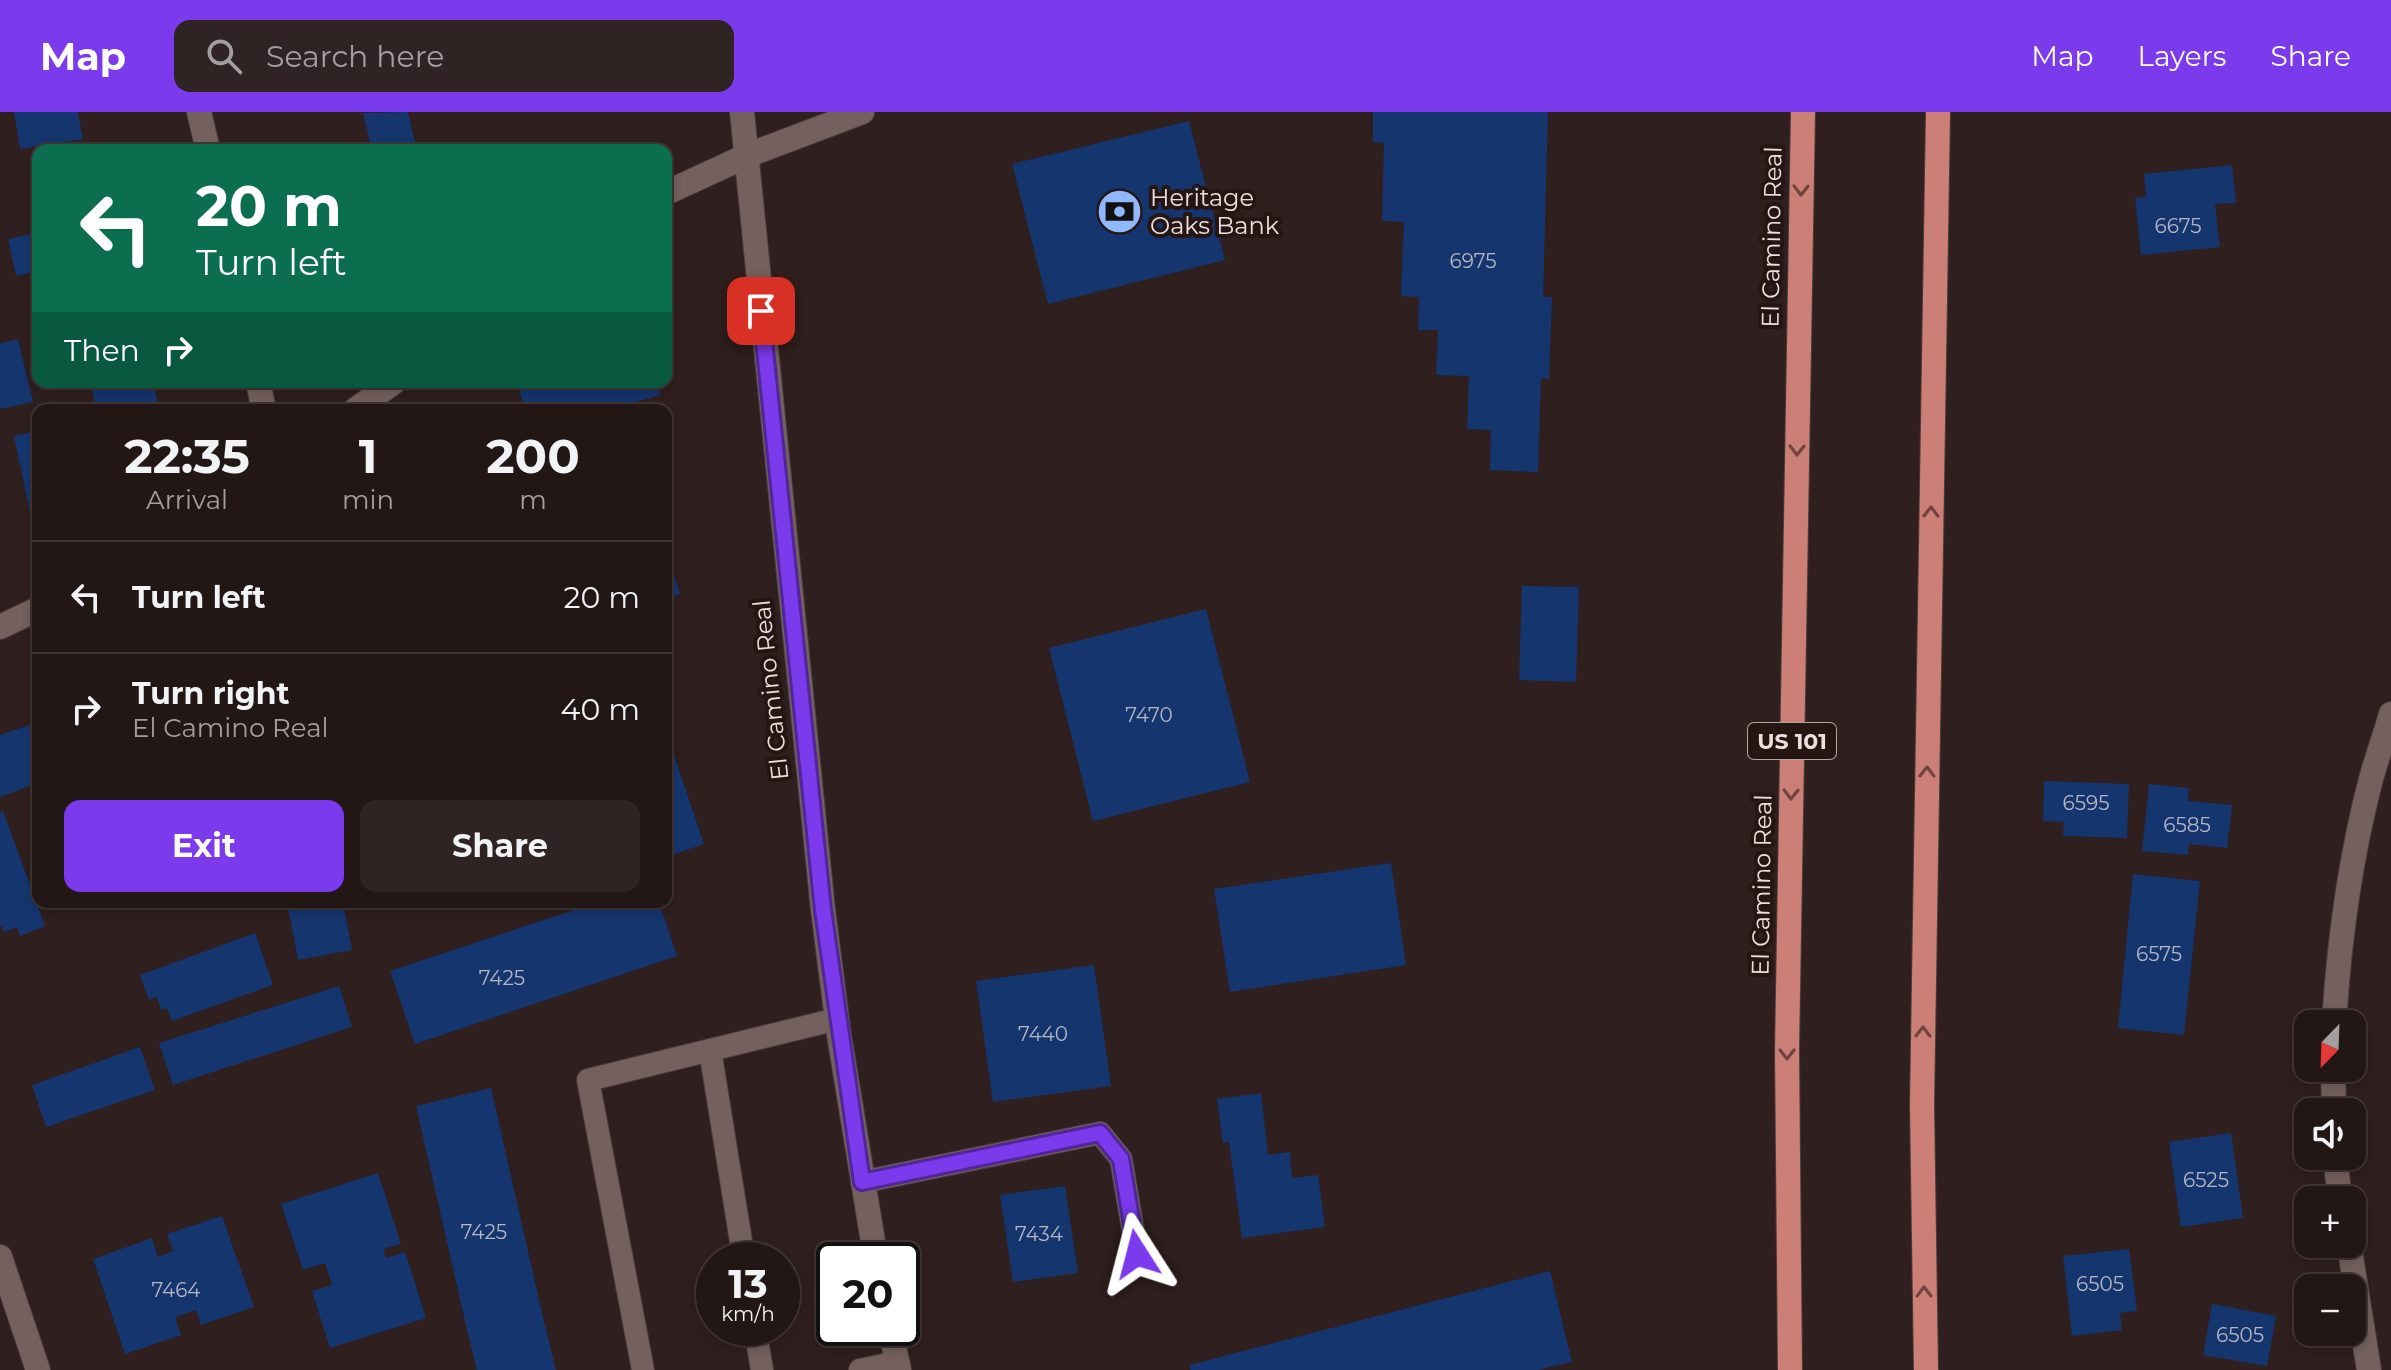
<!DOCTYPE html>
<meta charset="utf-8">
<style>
body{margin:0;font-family:Montserrat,sans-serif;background:#2f2423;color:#f1f3f6;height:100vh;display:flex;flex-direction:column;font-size:30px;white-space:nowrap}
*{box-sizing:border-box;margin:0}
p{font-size:26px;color:#a39fa1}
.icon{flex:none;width:44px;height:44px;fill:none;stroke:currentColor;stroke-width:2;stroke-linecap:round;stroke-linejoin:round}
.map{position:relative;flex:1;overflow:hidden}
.drawer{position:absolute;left:32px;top:292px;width:640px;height:504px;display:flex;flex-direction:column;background:#231716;border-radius:16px;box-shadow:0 4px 12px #0003,0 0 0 2px #403635}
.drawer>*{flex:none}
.hud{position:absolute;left:32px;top:32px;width:640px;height:244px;border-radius:16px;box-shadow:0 4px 12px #0003,0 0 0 2px #403635;background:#0b6e4f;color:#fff;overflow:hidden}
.needle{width:52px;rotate:203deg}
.tools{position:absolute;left:2294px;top:898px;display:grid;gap:16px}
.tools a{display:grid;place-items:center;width:72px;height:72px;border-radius:16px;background:#231716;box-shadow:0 4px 12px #0003,0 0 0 2px #403635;font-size:40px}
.speed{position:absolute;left:696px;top:1130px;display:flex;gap:16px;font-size:40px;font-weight:700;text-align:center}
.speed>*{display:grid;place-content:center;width:104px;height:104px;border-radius:50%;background:#231716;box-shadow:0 4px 12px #0003,0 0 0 2px #403635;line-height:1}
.speed small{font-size:20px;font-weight:400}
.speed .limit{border:4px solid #111;border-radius:12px;background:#fff;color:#111}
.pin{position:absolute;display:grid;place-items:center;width:68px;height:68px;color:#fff;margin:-34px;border-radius:16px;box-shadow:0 4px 12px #0006}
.me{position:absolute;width:88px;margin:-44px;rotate:351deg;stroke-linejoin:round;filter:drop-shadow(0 0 6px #0008)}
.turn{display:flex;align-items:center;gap:28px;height:168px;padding:0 32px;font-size:36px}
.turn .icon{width:104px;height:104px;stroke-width:2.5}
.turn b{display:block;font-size:56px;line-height:68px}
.then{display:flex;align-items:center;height:76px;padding:0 32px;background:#0003;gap:16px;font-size:30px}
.eta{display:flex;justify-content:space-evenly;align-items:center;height:136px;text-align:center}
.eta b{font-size:48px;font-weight:700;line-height:56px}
.primary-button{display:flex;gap:16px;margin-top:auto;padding:16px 32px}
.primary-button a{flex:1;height:92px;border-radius:16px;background:#7c3aed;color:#fff;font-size:32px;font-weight:700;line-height:92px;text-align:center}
.primary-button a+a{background:#2f2423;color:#f1f3f6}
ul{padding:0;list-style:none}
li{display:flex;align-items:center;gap:24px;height:112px;padding:0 32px;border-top:2px solid #403635}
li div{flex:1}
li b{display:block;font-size:30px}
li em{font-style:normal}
header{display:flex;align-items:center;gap:48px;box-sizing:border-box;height:112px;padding:0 40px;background:#7c3aed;color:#fff}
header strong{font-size:38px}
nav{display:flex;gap:44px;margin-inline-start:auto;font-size:28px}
.search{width:560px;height:72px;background:#2f2423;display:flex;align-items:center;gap:20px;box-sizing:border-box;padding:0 28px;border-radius:16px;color:#a39fa1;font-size:30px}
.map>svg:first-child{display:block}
.building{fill:#15356e}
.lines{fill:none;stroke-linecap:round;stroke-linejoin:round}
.service-casing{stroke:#4a3d3c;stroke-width:24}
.minor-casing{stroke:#4a3d3c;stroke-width:26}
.secondary-casing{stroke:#4a3d3c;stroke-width:26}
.motorway-casing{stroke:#4a3d3c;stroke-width:26}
.service{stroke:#74615e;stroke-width:22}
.minor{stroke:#74615e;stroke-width:24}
.secondary{stroke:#74615e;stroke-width:24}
.motorway{stroke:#cc7f76;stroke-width:24}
.oneway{stroke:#704540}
.route-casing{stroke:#51269a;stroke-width:20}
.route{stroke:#7c3aed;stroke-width:14}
.labels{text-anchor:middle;stroke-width:8;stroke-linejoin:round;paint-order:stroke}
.number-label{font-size:20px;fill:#b6b5c3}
.shield{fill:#251614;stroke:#b0a3a2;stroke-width:2}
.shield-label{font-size:22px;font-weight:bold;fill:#ece0df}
.poi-label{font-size:24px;fill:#ece0df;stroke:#251614;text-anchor:start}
.street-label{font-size:24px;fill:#ece0df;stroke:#251614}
</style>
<header>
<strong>Map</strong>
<div class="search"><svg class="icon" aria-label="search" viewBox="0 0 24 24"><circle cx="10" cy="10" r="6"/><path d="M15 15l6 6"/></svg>Search here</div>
<nav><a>Map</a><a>Layers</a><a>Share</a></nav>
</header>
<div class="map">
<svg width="2391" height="1258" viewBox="0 0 2391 1258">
<rect width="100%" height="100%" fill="#2f1f1e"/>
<g class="building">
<polygon points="14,0 78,0 83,27 20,37"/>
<polygon points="408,0 417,38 372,38 363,1"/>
<polygon points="1373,0 1548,0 1543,185 1552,185 1549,267 1541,267 1538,360 1490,358 1491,318 1467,317 1469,264 1436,263 1438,218 1418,218 1419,185 1401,184 1404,110 1382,109 1384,31 1373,30"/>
<polygon points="1189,9 1225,148 1048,192 1012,52"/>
<polygon points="2232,53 2236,91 2215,92 2220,135 2141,143 2135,86 2146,85 2144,62"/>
<polygon points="38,121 38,159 16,164 8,127"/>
<polygon points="18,227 33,290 0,297 0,231"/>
<polygon points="91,270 153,270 159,298 96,298"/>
<polygon points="517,270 656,270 660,283 608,298 525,298"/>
<polygon points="38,319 38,408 32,409 14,324"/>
<polygon points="666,437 680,482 666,487"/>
<polygon points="1522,474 1579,475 1576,570 1519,568"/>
<polygon points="1206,497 1250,670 1093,709 1049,536"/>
<polygon points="38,610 38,671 0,685 0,623"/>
<polygon points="668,625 704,732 666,745 666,626"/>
<polygon points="2044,669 2129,672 2127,726 2063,724 2064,710 2043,709"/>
<polygon points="2149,672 2189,676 2188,689 2232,693 2227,736 2189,732 2188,743 2142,739"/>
<polygon points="3,699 45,814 20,824 17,815 4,820 2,814 0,815 0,701"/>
<polygon points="1391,751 1406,853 1230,880 1214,777"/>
<polygon points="2133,762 2200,769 2184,923 2118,916"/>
<polygon points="287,790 343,790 352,838 298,848"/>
<polygon points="598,790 659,790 677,844 415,932 390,859"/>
<polygon points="255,821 273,873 172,909 167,896 161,898 157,885 149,888 140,863"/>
<polygon points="1094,853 1111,974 993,990 976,869"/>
<polygon points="339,874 352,915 173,973 159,931"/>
<polygon points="140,935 155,978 46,1015 32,973"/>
<polygon points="491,976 542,1201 556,1258 477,1258 467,1218 416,994"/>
<polygon points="1261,981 1268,1043 1290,1040 1292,1066 1318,1063 1325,1115 1242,1126 1229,1030 1223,1031 1217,987"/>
<polygon points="2231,1021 2243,1106 2181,1115 2169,1030"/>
<polygon points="378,1061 401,1132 383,1137 386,1146 405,1140 426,1206 330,1236 312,1179 332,1173 325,1151 303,1158 281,1092"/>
<polygon points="1065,1074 1078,1161 1013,1170 1000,1083"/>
<polygon points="222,1104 254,1195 201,1213 196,1198 175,1205 181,1223 125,1242 93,1147 152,1126 158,1145 173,1139 167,1122"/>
<polygon points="2129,1137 2137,1199 2120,1201 2122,1218 2072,1224 2063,1144"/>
<polygon points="1550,1159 1572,1250 1537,1258 1191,1258 1189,1253"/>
<polygon points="2212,1192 2276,1204 2267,1254 2203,1243"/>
</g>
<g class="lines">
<defs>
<g id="service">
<polyline points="710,938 744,1148"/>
<polyline points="862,1070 1100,1021 1121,1047 1137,1142"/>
<polyline points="755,1216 762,1258"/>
<polyline points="643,1258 588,968 837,907"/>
<polyline points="860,1258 897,1250"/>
</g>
<g id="minor">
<polyline points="199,0 208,38"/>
<polyline points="666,81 746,44 862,0"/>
<polyline points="258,270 264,298"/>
<polyline points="355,298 394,270"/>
<polyline points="0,515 38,497"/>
<path d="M2334,912C2339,829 2350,747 2371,667C2377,645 2385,624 2391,602"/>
<polyline points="2333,956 2334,1000"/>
<polyline points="2335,1044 2340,1088"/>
<polyline points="2349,1132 2369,1258"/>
<polyline points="0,1145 38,1258"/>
</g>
<g id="secondary">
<polyline points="742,0 823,798 839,923 876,1148"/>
<polyline points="890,1216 899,1258"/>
</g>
<g id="motorway">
<polyline points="1790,1258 1787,938 1803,0"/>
<polyline points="1926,1258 1922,993 1938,0"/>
</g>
</defs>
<use href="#service" class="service-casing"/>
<use href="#minor" class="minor-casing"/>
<use href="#secondary" class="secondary-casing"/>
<use href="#motorway" class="motorway-casing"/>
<use href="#service" class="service"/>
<use href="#minor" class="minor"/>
<use href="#secondary" class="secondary"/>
<use href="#motorway" class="motorway"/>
</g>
<defs><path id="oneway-chevron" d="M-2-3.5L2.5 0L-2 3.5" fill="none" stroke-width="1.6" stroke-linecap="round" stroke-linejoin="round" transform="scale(2)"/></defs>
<g class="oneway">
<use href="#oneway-chevron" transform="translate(1801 78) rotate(91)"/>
<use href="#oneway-chevron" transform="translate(1797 338) rotate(91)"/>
<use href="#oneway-chevron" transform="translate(1931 400) rotate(-89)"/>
<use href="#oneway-chevron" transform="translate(1927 660) rotate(-89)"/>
<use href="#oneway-chevron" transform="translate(1791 682) rotate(91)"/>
<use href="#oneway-chevron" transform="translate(1923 920) rotate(-89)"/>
<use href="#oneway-chevron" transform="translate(1787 942) rotate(90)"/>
<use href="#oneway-chevron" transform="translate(1924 1180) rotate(-91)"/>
</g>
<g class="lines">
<defs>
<polyline id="route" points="761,199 823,798 862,1070 1100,1021 1121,1047 1137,1142"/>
</defs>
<use href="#route" class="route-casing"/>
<use href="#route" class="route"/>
</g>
<defs>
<symbol id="bank-disc" viewBox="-11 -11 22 22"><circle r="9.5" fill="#90b8fd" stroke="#251614"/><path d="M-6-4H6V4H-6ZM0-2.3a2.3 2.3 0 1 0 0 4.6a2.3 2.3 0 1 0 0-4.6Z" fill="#111"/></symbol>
</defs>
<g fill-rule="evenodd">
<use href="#bank-disc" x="1094" y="74" width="51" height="51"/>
</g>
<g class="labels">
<g class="number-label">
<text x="2178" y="121">6675</text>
<text x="1473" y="156">6975</text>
<text x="1149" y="610">7470</text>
<text x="2086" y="698">6595</text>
<text x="2187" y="720">6585</text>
<text x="2159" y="849">6575</text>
<text x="502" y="873">7425</text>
<text x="1043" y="929">7440</text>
<text x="2206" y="1075">6525</text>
<text x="484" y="1127">7425</text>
<text x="1039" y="1129">7434</text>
<text x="2100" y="1179">6505</text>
<text x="176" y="1185">7464</text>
<text x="2240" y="1230">6505</text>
</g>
<rect class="shield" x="1748" y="611" width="88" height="36" rx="6"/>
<g class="shield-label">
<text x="1792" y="637">US 101</text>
</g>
<g class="poi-label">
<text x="1150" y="94">Heritage<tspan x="1150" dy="28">Oaks Bank</tspan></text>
</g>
<g class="street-label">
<text transform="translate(1772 125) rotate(-89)" y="8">El Camino Real</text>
<text transform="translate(771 578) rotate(-96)" y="8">El Camino Real</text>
<text transform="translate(1762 773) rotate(-89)" y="8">El Camino Real</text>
</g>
</g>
</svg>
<div class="tools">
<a><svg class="needle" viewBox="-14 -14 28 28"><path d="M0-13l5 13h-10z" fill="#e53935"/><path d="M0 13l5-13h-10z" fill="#a39fa1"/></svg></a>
<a><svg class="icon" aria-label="sound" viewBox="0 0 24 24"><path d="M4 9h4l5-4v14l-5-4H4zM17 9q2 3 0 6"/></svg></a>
<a>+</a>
<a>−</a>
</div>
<div class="speed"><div>13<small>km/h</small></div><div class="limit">20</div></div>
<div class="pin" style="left:761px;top:199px;background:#d93025"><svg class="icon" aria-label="arrive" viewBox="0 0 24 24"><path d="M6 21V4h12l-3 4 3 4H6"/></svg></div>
<svg class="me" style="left:1137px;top:1142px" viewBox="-20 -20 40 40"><path d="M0-17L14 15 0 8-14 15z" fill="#7c3aed" stroke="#fff" stroke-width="4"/></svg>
<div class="hud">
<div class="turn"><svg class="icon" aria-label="left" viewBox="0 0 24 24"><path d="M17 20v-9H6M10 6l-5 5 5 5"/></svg><div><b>20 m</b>Turn left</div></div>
<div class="then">Then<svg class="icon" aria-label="right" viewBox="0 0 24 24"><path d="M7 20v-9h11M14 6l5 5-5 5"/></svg></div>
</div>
<section class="drawer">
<div class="eta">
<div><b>22:35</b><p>Arrival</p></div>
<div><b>1</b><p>min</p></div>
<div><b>200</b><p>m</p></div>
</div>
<ul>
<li><svg class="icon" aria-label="left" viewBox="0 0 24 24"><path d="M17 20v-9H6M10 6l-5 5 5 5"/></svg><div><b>Turn left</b></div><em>20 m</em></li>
<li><svg class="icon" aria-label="right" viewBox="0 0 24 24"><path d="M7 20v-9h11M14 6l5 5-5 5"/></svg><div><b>Turn right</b><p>El Camino Real</p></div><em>40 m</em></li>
</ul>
<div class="primary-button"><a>Exit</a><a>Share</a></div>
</section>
</div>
